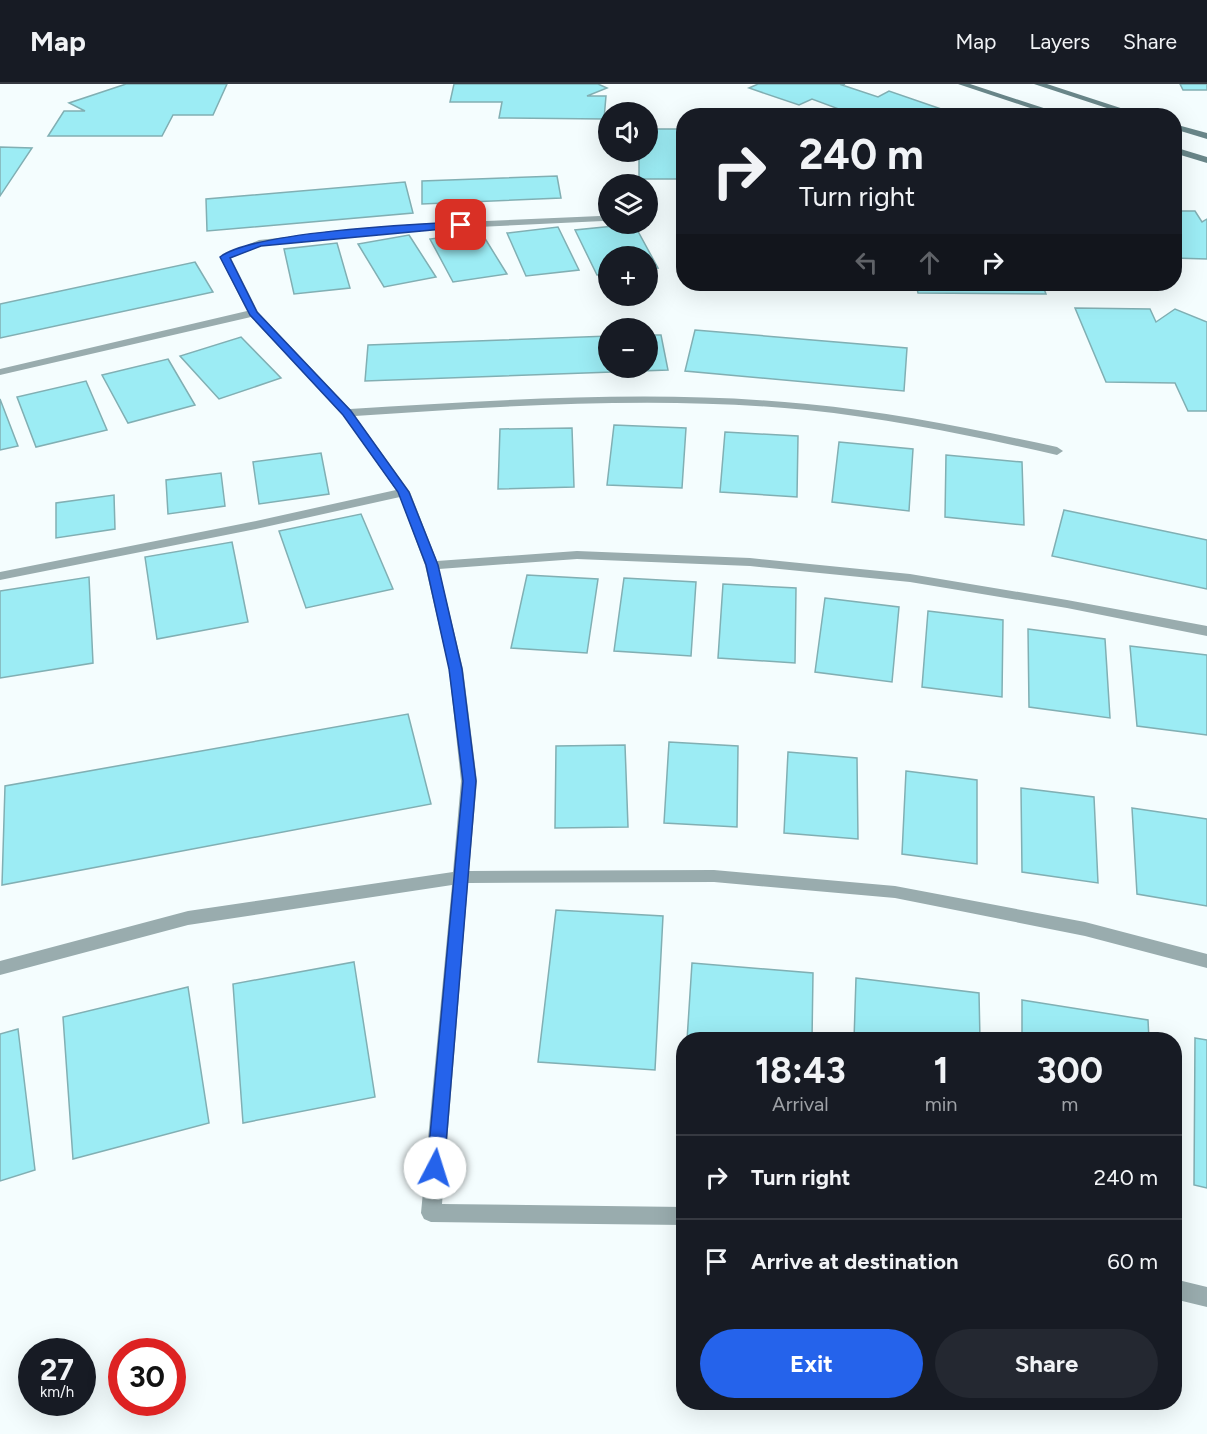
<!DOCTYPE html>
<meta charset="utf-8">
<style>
body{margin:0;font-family:Figtree,sans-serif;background:#242831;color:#f1f3f6;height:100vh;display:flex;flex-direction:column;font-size:22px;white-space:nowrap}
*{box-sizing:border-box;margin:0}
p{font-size:20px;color:#9ea1a6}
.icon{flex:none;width:33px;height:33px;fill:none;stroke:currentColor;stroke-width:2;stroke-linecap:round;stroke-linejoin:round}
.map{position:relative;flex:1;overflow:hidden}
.panel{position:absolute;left:676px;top:948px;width:506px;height:378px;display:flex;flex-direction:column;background:#171b24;border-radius:24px;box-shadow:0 6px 24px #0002}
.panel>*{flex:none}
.guide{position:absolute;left:676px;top:24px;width:506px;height:183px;border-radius:24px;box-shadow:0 6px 24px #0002;background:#171b24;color:#f1f3f6;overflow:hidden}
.controls{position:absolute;left:598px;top:18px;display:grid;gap:12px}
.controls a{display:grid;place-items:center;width:60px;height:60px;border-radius:50%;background:#171b24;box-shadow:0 6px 24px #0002;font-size:30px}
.speed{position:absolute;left:18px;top:1254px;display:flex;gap:12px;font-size:30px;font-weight:700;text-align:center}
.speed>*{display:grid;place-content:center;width:78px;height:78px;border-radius:50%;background:#171b24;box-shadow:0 6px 24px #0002;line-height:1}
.speed small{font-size:15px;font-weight:400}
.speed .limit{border:9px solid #d22;background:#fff;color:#111}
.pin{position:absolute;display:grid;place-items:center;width:51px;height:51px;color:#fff;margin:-26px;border-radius:12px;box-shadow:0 3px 9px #0006}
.me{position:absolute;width:66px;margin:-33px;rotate:5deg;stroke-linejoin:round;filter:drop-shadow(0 0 4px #0008)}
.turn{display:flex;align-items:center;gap:21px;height:126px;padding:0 24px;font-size:27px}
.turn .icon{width:78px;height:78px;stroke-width:2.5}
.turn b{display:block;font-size:42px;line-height:51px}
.lanes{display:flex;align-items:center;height:57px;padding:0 24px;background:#0003;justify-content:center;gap:30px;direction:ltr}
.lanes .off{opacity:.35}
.eta{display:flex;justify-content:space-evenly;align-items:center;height:102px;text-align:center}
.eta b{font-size:36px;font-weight:700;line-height:42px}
.action{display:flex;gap:12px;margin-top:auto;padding:12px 24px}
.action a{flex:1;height:69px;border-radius:36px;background:#2563eb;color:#fff;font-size:24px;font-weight:700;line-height:69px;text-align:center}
.action a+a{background:#242831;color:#f1f3f6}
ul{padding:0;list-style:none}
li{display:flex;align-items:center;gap:18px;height:84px;padding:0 24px;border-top:2px solid #363941}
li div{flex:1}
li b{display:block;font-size:22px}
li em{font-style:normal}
header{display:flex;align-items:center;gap:36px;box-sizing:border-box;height:84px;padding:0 30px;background:#171b24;border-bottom:2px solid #363941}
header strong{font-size:28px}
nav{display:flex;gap:33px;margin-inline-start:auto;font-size:21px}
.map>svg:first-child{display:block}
.building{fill:#9cecf4;stroke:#81afb3;stroke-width:1.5}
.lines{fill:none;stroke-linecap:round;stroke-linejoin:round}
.street{fill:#99acae;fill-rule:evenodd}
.secondary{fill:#698689;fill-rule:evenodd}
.route{fill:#2563eb;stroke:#184099;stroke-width:1.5}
</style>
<header>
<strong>Map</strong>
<nav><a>Map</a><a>Layers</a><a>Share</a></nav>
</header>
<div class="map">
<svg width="1207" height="1350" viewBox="0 0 1207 1350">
<rect width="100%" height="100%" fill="#f4fdfe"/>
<g class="building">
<polygon points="126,0 227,0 213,31 173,31 162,52 48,52 64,27 85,27 69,19"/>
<polygon points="454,0 598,0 607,4 587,12 606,12 604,35 499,34 502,18 450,18"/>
<polygon points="758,0 845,0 842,1 878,13 889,7 944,26 934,32 839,32 847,28 812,15 799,21 749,4"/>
<polygon points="1180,0 1207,0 1207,6 1183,6"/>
<polygon points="648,45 684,45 684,95 639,95 639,68 648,68"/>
<polygon points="0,63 32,64 0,112"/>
<polygon points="557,92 561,114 422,120 422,97"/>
<polygon points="405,98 413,129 207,147 206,115"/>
<polygon points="1174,127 1195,127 1202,138 1207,135 1207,175 1174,174"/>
<polygon points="634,140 658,184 648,185 648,172 609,172 609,190 597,191 575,146"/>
<polygon points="558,143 579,186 526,192 507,149"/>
<polygon points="481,148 507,190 453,198 430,155"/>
<polygon points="409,151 436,193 384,203 358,160"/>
<polygon points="337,159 350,204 294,210 284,165"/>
<polygon points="195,178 213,208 0,254 0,220"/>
<polygon points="916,200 1042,200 1046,210 918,209"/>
<polygon points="1075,224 1150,225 1156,238 1175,225 1207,238 1207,327 1188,327 1175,299 1106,298"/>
<polygon points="695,246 907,264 904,307 685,287"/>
<polygon points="648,251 661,251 668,286 365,297 368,261 609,252 609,284 648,284"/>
<polygon points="241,253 281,294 219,315 180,272"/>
<polygon points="168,275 195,321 128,339 102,291"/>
<polygon points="86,297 107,346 36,363 17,313"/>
<polygon points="0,315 18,362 0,366"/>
<polygon points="614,341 686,344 682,404 607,401"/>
<polygon points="572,344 574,403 498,405 500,345"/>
<polygon points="725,348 798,352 797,413 720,408"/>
<polygon points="839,358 913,365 909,427 832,418"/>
<polygon points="321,369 329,410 259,420 253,378"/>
<polygon points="946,371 1022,378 1024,441 945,433"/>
<polygon points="221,389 225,422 168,430 166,396"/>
<polygon points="114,411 115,445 56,454 56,419"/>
<polygon points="1064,426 1207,456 1207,505 1052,472"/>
<polygon points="361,430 393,505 306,524 279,447"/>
<polygon points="232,458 248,538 157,555 145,473"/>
<polygon points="527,491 598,495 587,569 511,564"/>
<polygon points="89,493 93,579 0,594 0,507"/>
<polygon points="624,494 696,498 691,572 614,567"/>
<polygon points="723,500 796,504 795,579 718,574"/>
<polygon points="825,514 899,523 892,598 815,588"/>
<polygon points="928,527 1003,536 1002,613 922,603"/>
<polygon points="1028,545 1105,555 1110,634 1029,623"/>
<polygon points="1130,562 1207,571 1207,651 1137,642"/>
<polygon points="408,630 431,720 2,801 5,702"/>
<polygon points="669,658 738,662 737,743 664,739"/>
<polygon points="625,661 628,743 555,744 556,662"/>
<polygon points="788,668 857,674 858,755 784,749"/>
<polygon points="906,687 977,696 977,780 902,770"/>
<polygon points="1021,704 1094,713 1098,799 1022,788"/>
<polygon points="1132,724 1207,735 1207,822 1137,810"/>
<polygon points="556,826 663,832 655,986 538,978"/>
<polygon points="354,878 375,1013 243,1039 233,900"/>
<polygon points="692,879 813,889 812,956 687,956"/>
<polygon points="856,894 979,909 980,956 854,956"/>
<polygon points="188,903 209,1039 73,1075 63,933"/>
<polygon points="1022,916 1148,936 1149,956 1022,956"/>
<polygon points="18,945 35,1086 0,1097 0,950"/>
<polygon points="1195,954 1207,956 1207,1104 1194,1101"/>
</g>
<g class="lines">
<g class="street">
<path d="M600,132L605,135L603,137L415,146L261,162L231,174L258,228L350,325C502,316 655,305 807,320C891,328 974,345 1057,363L1063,367L1057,371C974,352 892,335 807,326C657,311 505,322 355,332L410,408L437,477L577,467L750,474L910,490L1067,516L1207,542V552L1067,524L910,498L750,482L577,475L439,485L463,585L477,697L469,787L714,786L895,802L1085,838L1207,870V884L1085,852L895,814L714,798L468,799L442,1120L684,1123V1141L431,1138L424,1135L421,1129L452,801L188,841L0,891V877L188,827L453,788L461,697L449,585L425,481L400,413L256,445L0,496V488L256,437L396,406L343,331L251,233L0,291V285L247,227L220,173L259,156L415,140Z"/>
<polygon points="1174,1195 1207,1203 1207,1223 1174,1215"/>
</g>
<g class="secondary">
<polygon points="958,0 970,0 1068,32 1054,32"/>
<polygon points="1034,0 1047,0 1145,32 1131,32"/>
<polygon points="1174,40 1207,49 1207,55 1174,45"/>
<polygon points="1174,63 1207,73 1207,79 1174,69"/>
</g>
</g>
<path class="route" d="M461,138L464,139V143L261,162L230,174L257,228L351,327L409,408L438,481L462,585L476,697L444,1084L441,1090L435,1092L429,1090L427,1084L463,697L449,585L426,481L398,408L343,331L250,231L220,173C252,148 414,140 461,138Z"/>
</svg>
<div class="controls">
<a><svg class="icon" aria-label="sound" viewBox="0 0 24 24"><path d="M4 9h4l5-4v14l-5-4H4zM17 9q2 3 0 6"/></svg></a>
<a><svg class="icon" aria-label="layers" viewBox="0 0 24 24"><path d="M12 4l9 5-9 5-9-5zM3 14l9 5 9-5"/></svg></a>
<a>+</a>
<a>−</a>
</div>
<div class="speed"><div>27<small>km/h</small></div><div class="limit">30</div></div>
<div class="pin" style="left:461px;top:141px;background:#d93025"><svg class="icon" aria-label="arrive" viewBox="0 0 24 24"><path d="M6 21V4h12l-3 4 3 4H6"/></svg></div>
<svg class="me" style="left:435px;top:1084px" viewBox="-20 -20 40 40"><circle r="19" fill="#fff"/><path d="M0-13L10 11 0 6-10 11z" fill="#2563eb"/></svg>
<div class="guide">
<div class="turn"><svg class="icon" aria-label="right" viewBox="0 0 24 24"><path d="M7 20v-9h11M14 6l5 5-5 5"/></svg><div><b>240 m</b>Turn right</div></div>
<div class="lanes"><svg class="icon off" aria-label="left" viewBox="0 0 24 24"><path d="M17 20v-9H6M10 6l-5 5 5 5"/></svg><svg class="icon off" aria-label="ahead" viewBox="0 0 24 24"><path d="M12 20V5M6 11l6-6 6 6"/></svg><svg class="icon" aria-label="right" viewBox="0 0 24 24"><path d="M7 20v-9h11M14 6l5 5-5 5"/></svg></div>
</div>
<section class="panel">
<div class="eta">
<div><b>18:43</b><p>Arrival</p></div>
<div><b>1</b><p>min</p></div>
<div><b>300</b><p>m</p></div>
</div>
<ul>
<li><svg class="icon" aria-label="right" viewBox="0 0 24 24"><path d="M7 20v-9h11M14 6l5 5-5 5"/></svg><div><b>Turn right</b></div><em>240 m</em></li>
<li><svg class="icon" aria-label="arrive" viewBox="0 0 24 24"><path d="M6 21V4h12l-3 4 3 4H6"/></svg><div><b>Arrive at destination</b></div><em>60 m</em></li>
</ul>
<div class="action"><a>Exit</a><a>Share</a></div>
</section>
</div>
